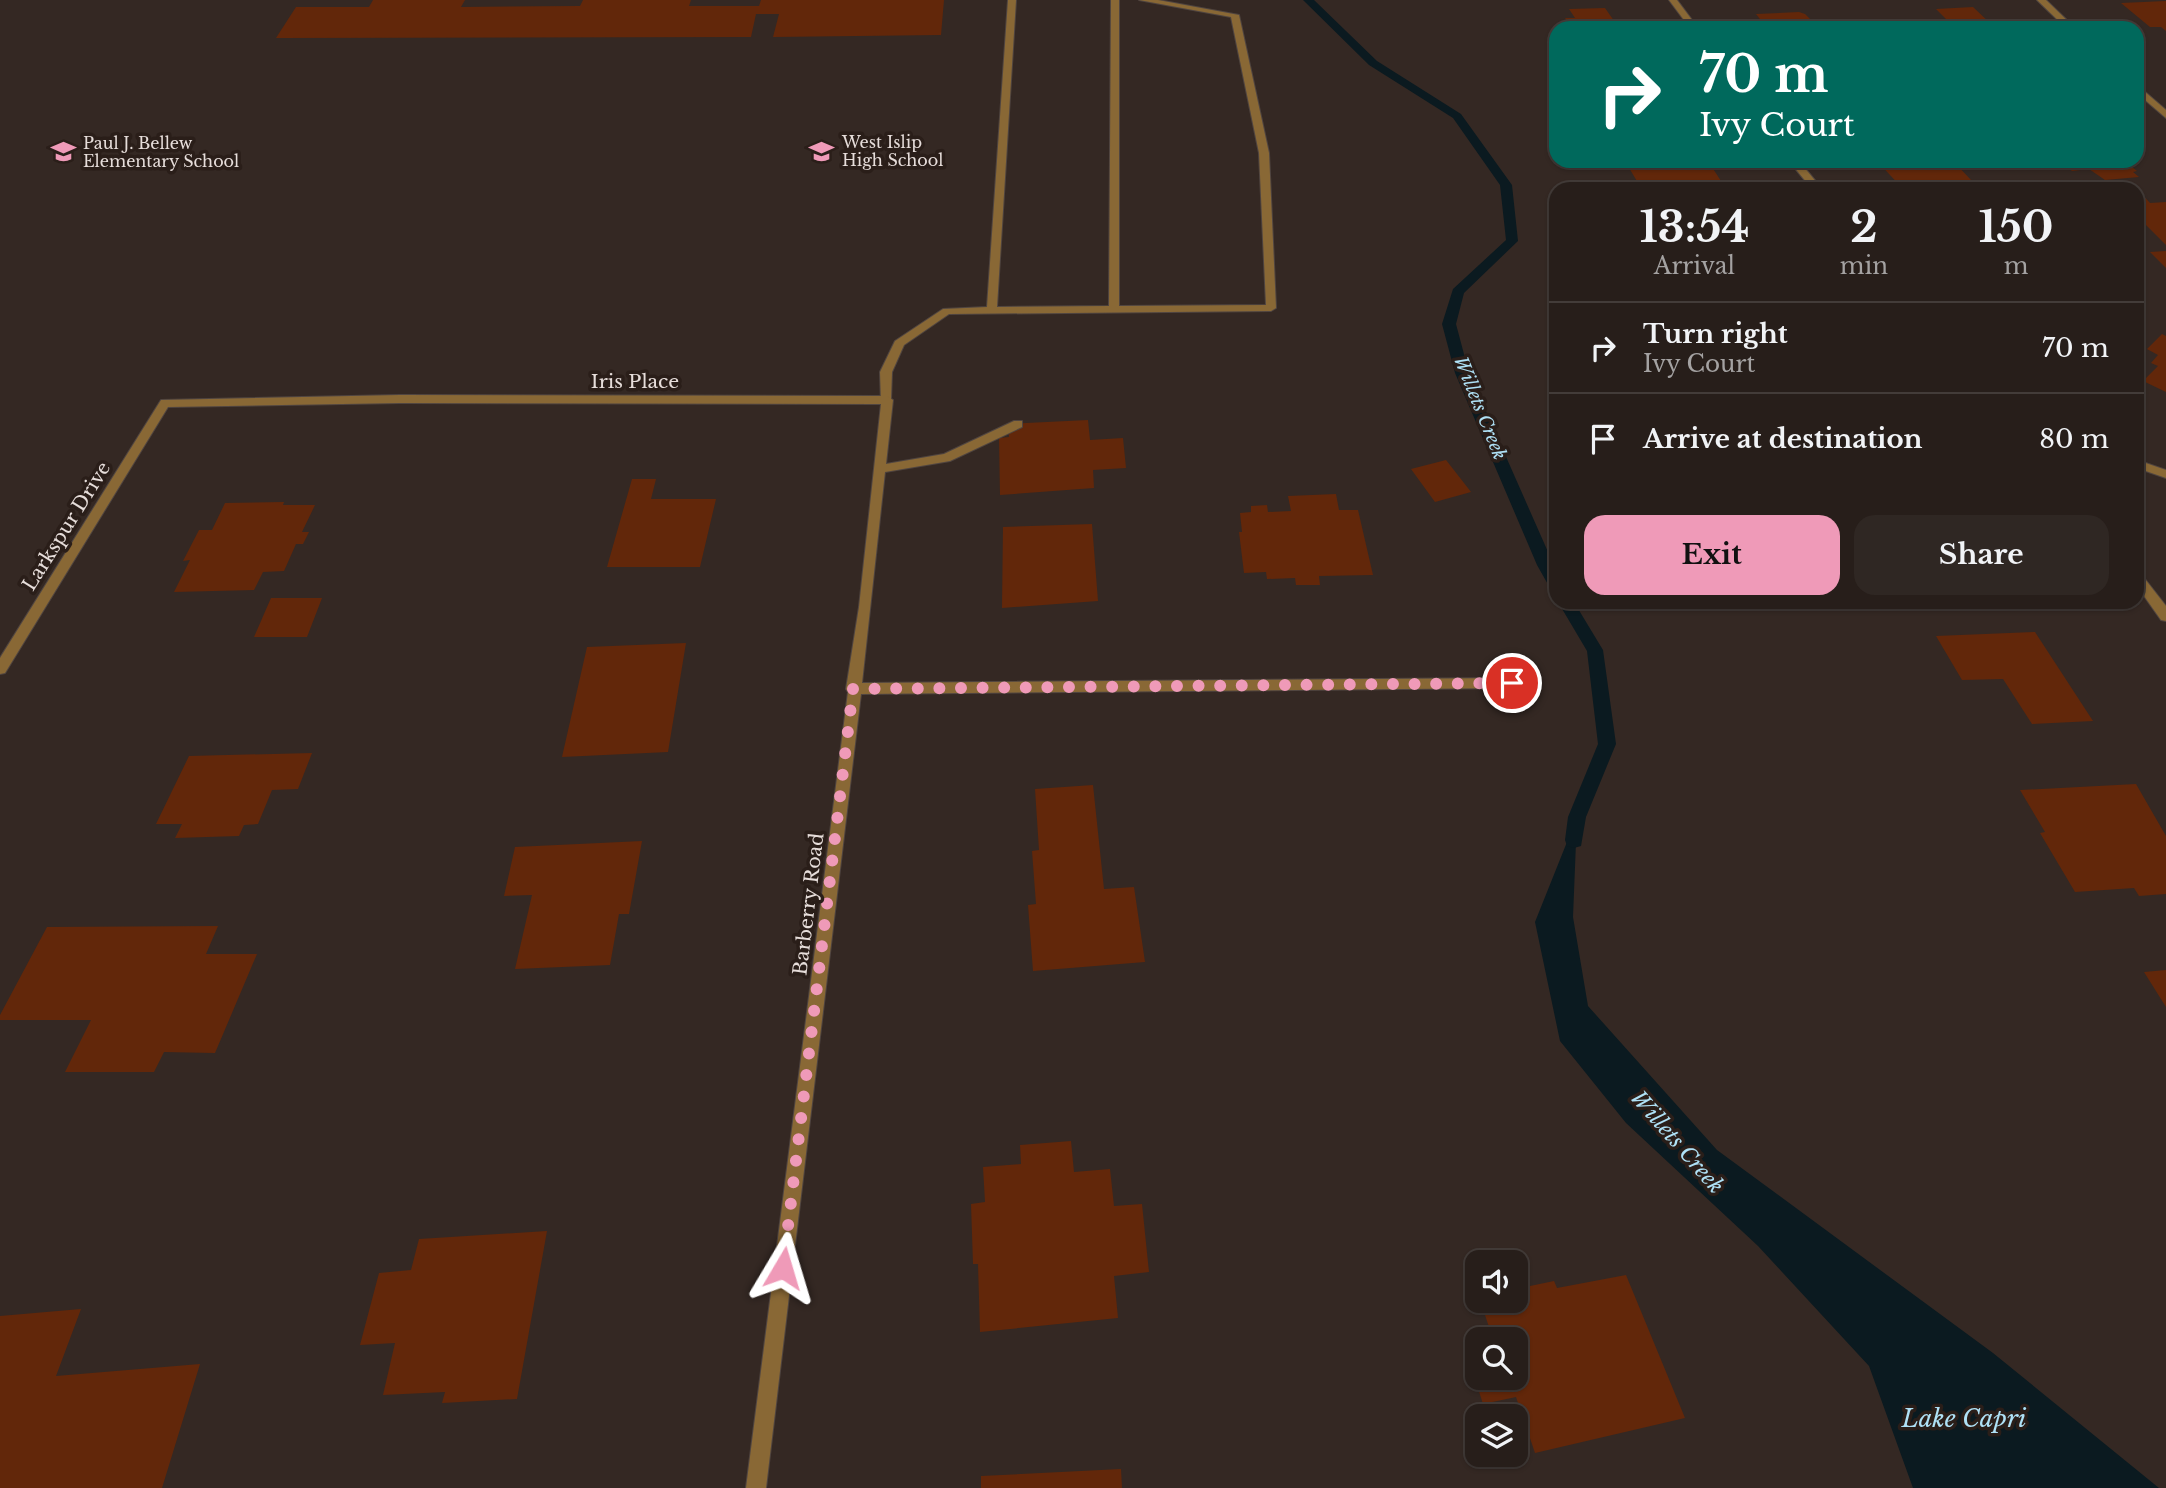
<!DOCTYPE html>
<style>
body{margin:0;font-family:"Libre Baskerville",serif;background:#2f2723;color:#f1f3f6;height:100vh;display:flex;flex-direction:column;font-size:26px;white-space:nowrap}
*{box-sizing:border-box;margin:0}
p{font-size:23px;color:#a4a2a2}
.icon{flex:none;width:38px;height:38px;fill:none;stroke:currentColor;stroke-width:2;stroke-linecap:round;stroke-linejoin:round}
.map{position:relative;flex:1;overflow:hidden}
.drawer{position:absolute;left:1549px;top:182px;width:595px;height:427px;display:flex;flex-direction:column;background:#271e1a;border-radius:21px;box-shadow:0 2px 5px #0004,0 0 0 2px #433c39}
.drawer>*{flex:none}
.hud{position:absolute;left:1549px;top:21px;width:595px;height:147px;border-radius:21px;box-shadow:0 2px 5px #0004,0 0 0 2px #433c39;background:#00695c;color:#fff;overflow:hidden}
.buttons{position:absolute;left:1465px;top:1250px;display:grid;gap:14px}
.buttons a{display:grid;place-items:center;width:63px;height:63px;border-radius:14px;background:#271e1a;box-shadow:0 2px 5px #0004,0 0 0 2px #433c39;font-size:35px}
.pin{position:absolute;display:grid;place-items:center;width:60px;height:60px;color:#fff;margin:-30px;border:4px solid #fff;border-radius:50%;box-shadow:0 2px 7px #0007}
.me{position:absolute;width:77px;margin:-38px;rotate:7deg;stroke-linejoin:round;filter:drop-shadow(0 0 5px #0008)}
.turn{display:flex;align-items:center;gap:24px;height:147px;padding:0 35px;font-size:32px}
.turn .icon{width:91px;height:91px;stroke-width:2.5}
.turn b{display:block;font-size:49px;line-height:60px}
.eta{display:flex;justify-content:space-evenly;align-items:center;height:119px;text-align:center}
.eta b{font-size:42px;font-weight:700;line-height:49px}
.button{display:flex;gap:14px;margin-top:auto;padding:14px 35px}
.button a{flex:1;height:80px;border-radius:21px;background:#ef9ab8;color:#111;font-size:28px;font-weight:700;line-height:80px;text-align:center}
.button a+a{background:#2f2723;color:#f1f3f6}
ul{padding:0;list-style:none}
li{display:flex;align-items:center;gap:21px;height:91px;padding:0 35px;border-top:2px solid #433c39}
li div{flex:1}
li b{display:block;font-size:26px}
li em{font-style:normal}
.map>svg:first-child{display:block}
.water{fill:#0b1a20}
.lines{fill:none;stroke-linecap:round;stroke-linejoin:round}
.stream{fill:#0b1a20;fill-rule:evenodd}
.building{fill:#62270a}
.service-casing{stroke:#504540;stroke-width:2}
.minor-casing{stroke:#504540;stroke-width:2}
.service{fill:#896835;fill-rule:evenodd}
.minor{fill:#896835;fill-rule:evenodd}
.route{stroke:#ef9ab8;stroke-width:12;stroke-dasharray:0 21.6}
.labels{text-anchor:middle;stroke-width:7;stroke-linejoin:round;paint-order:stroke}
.far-poi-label{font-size:16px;fill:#e6ddda;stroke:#2a1e19;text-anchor:start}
.far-water-label{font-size:18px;font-style:italic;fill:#afe1f6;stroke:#2a1e19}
.street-label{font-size:19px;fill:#e6ddda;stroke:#2a1e19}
.water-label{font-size:21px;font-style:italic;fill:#afe1f6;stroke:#2a1e19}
.near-water-label{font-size:24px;font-style:italic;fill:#afe1f6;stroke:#2a1e19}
</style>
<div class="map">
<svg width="2166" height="1488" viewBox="0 0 2166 1488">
<rect width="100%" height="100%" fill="#342823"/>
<polygon class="water" points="1577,817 1573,917 1588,1006 1717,1150 1993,1353 2159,1488 1913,1488 1869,1366 1758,1246 1626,1123 1560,1041 1535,922"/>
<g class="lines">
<g class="stream">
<polygon points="1303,0 1314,0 1377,61 1461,114 1512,185 1518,241 1464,293 1456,324 1469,373 1556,570 1556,590 1550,588 1537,565 1455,373 1442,324 1453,289 1506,240 1500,185 1453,118 1369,65"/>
<polygon points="1558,602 1574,602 1603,650 1616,744 1586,817 1581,846 1574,848 1567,846 1565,840 1568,817 1598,744 1587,651"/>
</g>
</g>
<g class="building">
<polygon points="373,0 465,0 461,7 580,6 583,0 691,0 689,6 759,6 761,0 944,0 941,35 773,37 779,14 756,14 751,37 276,38 296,7 369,7"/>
<polygon points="2166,1 2166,31 2161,27 2150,27 2121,3"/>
<polygon points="1973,7 1992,25 1987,25 1990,28 1952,28 1948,25 1952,25 1936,9"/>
<polygon points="1605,8 1619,28 1572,28 1565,18 1575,18 1569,9"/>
<polygon points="1799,12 1805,14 1819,28 1767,28 1756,14"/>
<polygon points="1625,161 1708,161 1721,181 1715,181 1720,189 1641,188"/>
<polygon points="1877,161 1954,162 1971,180 1946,182 1953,189 1903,189"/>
<polygon points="2062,161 2125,161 2137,171 2133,172 2139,177 2105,180 2089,169 2072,171"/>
<polygon points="2137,189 2150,203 2166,202 2166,245 2137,216"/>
<polygon points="2166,251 2166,268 2150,252"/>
<polygon points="2162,334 2166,336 2166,392 2143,381 2158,366 2151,363 2158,355 2147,349"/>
<polygon points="1088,420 1090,440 1123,438 1126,468 1093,470 1094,488 1000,495 999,438 1009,437 1008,424"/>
<polygon points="1446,460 1471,492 1435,502 1411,469"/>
<polygon points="632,479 656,479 651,499 716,499 700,567 607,567"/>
<polygon points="1336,494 1339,510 1358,510 1373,575 1319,576 1320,585 1296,585 1295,578 1267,579 1266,572 1244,573 1239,532 1242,532 1240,513 1251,512 1251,506 1267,505 1268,512 1291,511 1288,496"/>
<polygon points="284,502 283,505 315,505 302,532 309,532 303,544 296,544 284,571 263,572 254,590 174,592 190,560 183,561 199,530 212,530 225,503"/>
<polygon points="1092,524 1098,601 1002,608 1003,527"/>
<polygon points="271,598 322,598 307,637 254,637"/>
<polygon points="2035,632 2093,721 2032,724 2003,679 1962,680 1936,636"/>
<polygon points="686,643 668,752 562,757 587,647"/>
<polygon points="312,753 298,789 272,790 258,824 244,825 239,836 175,838 182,824 156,824 189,756"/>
<polygon points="2136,784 2166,836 2166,894 2139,896 2134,888 2075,892 2040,833 2045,832 2020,790"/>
<polygon points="1093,785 1104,889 1134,887 1145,962 1033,971 1028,905 1036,904 1032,851 1039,850 1035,789"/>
<polygon points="642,841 629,914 619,914 610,965 515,969 532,895 504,896 515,847"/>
<polygon points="218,926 206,954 257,954 215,1053 164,1052 154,1072 65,1072 91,1020 0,1020 0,1015 47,927"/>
<polygon points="2166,970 2166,1007 2144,972"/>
<polygon points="1071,1141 1074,1172 1110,1169 1114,1206 1142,1204 1149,1272 1114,1276 1118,1318 980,1332 978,1264 973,1264 971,1204 985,1202 983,1167 1021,1164 1020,1145"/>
<polygon points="547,1231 517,1399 442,1403 445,1392 383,1395 395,1343 360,1345 379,1273 411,1270 419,1239"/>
<polygon points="1626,1275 1685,1418 1535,1453 1516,1397 1483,1404 1464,1345 1477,1343 1477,1377 1516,1377 1516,1339 1493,1339 1480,1300 1516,1300 1516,1289 1554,1281 1557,1288"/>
<polygon points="81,1309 56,1376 200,1364 162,1488 0,1488 0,1316"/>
<polygon points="1121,1469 1122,1488 981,1488 981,1476"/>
</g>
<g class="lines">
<defs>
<polygon id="service" points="1008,0 1016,0 997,307 1109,306 1111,0 1119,0 1119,306 1266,305 1259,153 1231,17 1139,0 1158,0 1239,15 1269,153 1276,308 1271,311 949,314 904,345 892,372 891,400 885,404 881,403 880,372 895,341 943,309 987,307"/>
<g id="minor">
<polygon points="1669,0 1677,0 1698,28 1690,28"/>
<polygon points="2037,0 2046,0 2075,28 2066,28"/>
<polygon points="2137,85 2166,110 2166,118 2137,93"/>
<polygon points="1789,161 1799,161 1822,189 1812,189"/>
<polygon points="400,395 887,396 893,400 886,464 944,454 1014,421 1022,421 1022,427 950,461 885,472 862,683 1512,678 1519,683 1512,688 861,694 766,1488 746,1488 848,692 846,689 859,607 881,404 400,403 168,407 5,673 0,674 0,658 161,400"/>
<polygon points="2137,460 2166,470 2166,478 2137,468"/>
<polygon points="2137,572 2141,574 2166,606 2166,621 2161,620 2137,586"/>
</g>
</defs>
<use href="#service" class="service-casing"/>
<use href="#minor" class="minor-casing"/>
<use href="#service" class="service"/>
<use href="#minor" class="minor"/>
</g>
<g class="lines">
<polyline class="route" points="783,1268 853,689 1512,683"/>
</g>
<defs>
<symbol id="school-bare" viewBox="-9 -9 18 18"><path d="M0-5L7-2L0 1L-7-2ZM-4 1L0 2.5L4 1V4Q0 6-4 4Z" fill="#ef9ab8" stroke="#2a1e19" stroke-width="2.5" paint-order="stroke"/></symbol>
</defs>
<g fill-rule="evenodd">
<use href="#school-bare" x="804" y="134" width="35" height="35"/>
<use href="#school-bare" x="46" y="134" width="35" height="35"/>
</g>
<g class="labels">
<g class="far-poi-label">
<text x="842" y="148">West Islip<tspan x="842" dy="18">High School</tspan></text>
<text x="83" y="149">Paul J. Bellew<tspan x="83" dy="18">Elementary School</tspan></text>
</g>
<g class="far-water-label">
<text transform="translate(1480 408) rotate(68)" y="6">Willets Creek</text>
</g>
<g class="street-label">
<text x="635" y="388">Iris Place</text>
<text transform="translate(66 526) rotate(-58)" y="7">Larkspur Drive</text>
<text transform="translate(808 904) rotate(-83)" y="7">Barberry Road</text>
</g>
<g class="water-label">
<text transform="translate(1677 1142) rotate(49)" y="7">Willets Creek</text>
</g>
<g class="near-water-label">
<text x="1964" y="1427">Lake Capri</text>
</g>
</g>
</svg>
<div class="buttons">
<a><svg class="icon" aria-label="sound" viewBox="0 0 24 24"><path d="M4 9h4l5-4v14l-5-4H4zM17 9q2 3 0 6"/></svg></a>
<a><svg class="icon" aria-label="search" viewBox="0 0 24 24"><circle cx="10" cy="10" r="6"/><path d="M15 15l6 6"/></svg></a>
<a><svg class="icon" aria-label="layers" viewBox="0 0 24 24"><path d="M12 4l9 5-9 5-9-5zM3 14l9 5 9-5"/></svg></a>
</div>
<div class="pin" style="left:1512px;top:683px;background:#d93025"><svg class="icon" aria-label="arrive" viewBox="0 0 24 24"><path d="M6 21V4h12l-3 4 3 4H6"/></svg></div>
<svg class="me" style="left:783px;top:1268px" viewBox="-20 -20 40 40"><path d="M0-17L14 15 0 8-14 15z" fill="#ef9ab8" stroke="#fff" stroke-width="4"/></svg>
<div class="hud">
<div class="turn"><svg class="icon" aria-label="right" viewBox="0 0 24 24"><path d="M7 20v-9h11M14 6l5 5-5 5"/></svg><div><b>70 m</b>Ivy Court</div></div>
</div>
<section class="drawer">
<div class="eta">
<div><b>13:54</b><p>Arrival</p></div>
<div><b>2</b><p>min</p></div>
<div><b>150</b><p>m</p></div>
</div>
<ul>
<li><svg class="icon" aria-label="right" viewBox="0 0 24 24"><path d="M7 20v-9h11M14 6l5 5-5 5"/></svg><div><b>Turn right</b><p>Ivy Court</p></div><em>70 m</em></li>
<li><svg class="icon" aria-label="arrive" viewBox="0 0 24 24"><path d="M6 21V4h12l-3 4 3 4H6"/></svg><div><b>Arrive at destination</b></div><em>80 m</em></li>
</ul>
<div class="button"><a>Exit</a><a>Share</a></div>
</section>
</div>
